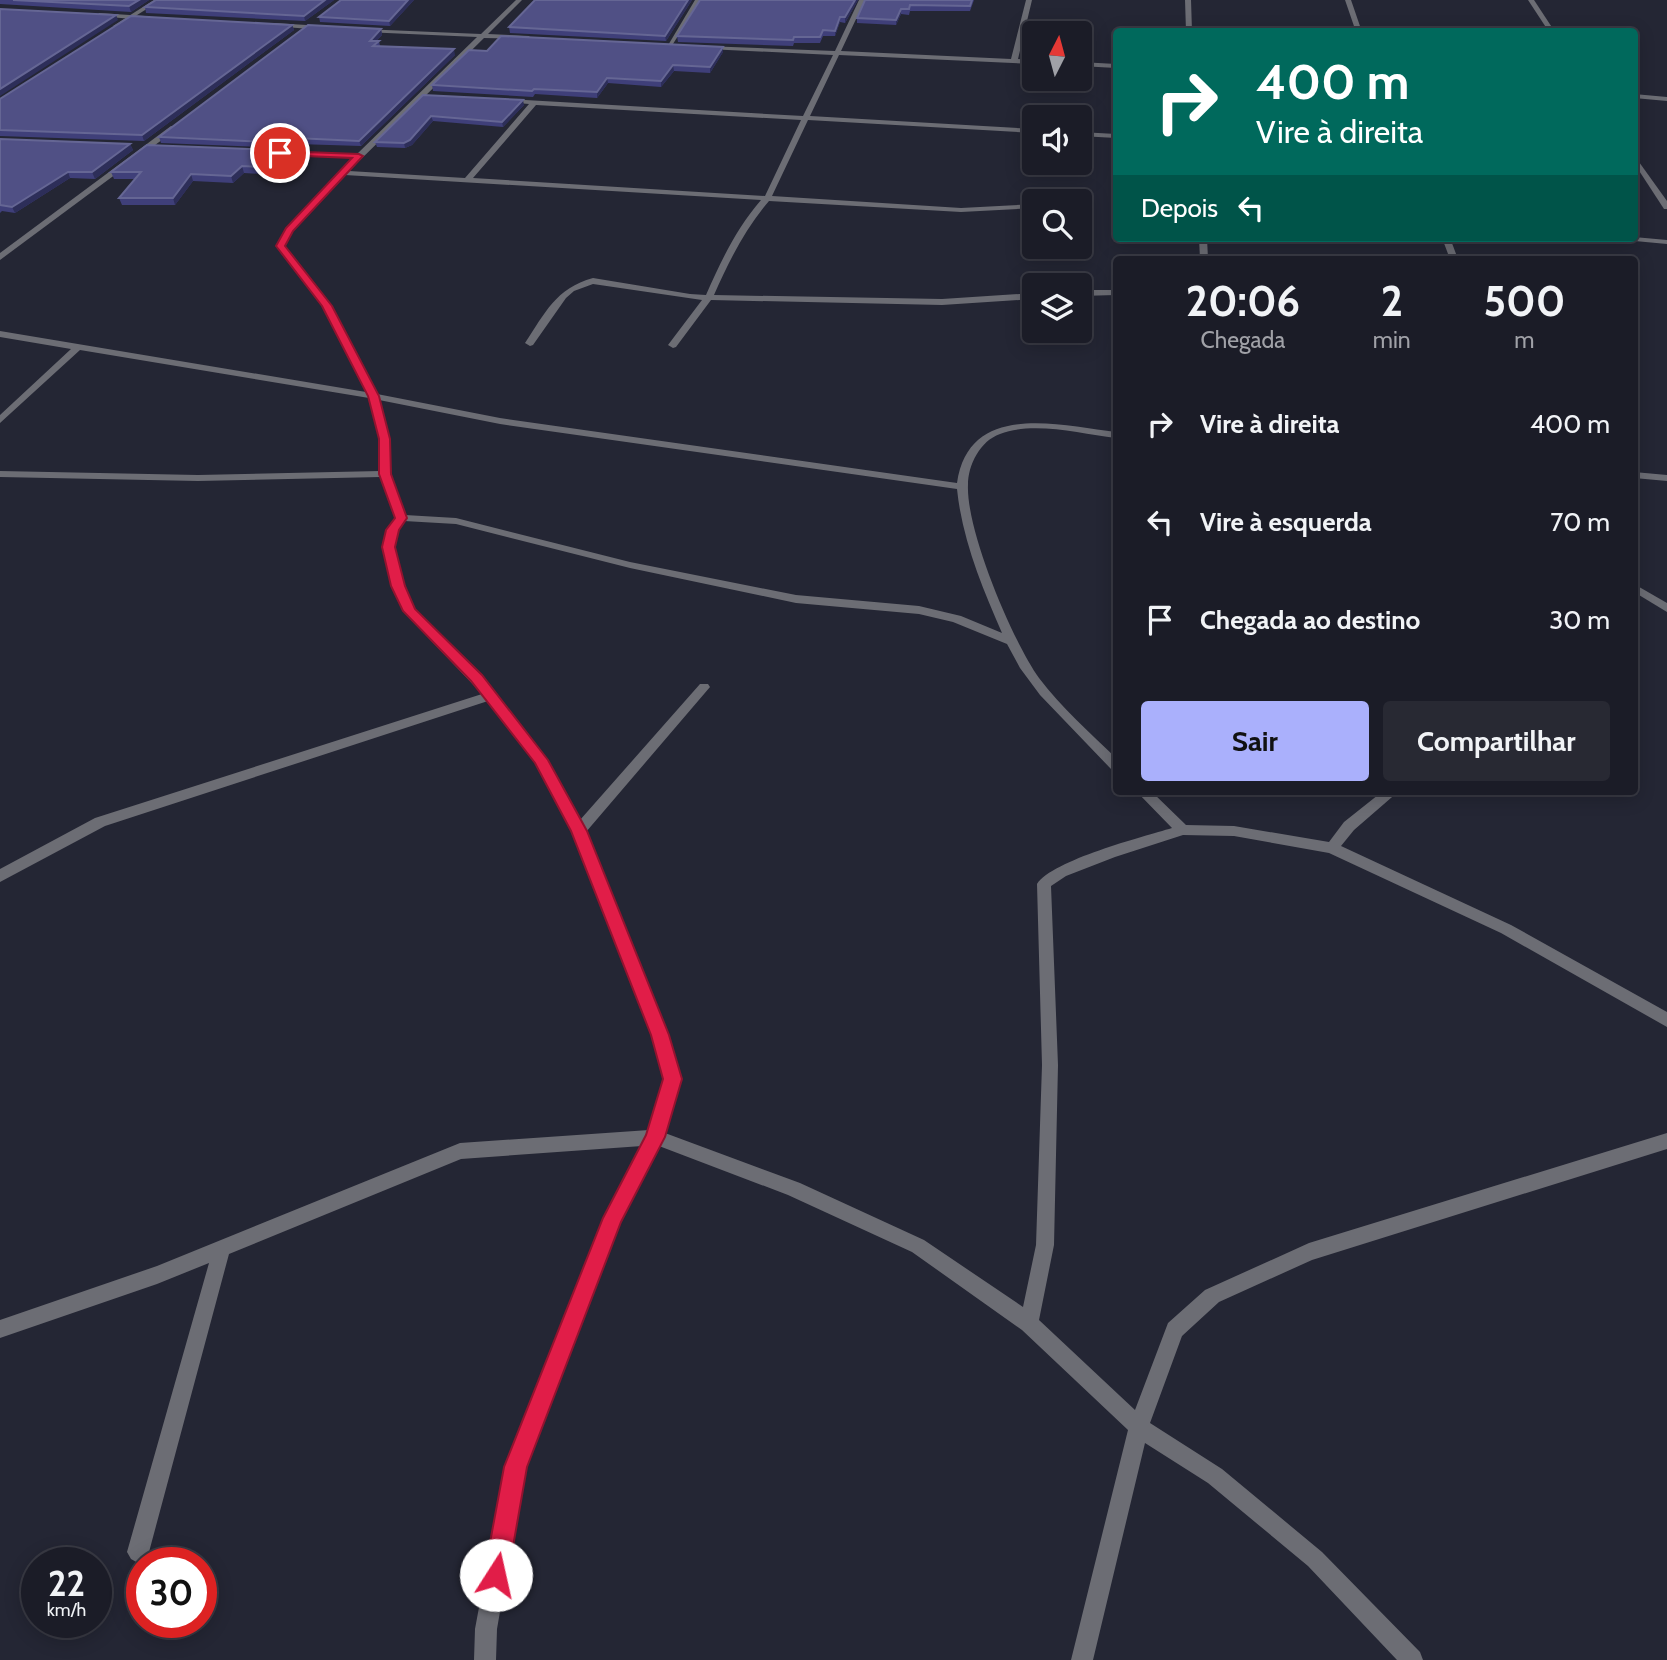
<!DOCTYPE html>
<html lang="pt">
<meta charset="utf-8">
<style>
body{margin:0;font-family:Cabin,sans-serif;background:#282933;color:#f1f3f6;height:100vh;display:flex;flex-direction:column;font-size:26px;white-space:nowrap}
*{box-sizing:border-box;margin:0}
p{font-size:23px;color:#a0a1a7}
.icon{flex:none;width:38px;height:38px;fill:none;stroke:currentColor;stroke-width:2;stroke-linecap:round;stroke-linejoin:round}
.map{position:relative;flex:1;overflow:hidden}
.side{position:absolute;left:1113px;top:256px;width:525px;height:539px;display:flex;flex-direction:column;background:#1b1c27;border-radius:7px;box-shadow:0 4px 18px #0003,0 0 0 2px #393a44}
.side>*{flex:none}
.guide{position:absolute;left:1113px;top:28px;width:525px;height:214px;border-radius:7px;box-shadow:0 4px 18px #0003,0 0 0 2px #393a44;background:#00695c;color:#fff;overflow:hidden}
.needle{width:46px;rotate:6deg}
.fabs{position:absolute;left:1022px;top:21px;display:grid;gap:14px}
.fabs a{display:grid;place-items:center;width:70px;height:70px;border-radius:7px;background:#1b1c27;box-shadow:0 4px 18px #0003,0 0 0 2px #393a44;font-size:35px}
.speed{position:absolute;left:21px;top:1547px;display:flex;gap:14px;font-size:35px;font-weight:700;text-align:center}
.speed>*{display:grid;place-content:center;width:91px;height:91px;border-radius:50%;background:#1b1c27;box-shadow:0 4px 18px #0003,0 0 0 2px #393a44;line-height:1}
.speed small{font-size:18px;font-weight:400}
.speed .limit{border:10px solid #d22;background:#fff;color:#111}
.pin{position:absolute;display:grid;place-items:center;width:60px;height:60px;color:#fff;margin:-30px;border:4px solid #fff;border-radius:50%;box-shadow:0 2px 7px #0007}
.me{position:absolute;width:77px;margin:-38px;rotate:10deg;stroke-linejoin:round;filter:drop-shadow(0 0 5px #0008)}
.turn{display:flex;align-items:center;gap:24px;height:147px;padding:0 28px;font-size:32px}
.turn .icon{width:91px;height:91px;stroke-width:2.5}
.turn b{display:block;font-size:49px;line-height:60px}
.then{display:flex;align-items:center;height:66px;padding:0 28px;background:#0003;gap:14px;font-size:26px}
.eta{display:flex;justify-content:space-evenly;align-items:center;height:119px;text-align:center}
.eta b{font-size:42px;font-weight:800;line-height:49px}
.cta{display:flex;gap:14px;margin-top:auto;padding:14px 28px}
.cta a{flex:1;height:80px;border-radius:7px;background:#aab0fc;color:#111;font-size:28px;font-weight:800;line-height:80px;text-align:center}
.cta a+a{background:#282933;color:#f1f3f6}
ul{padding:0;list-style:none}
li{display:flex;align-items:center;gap:21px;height:98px;padding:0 28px}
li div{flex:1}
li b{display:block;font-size:26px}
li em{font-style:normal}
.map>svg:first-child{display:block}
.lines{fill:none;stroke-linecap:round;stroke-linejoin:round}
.minor{fill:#6c6d74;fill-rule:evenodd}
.tertiary{fill:#6c6d74;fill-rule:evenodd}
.wall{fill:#3f3f79}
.shaded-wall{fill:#2d2e59}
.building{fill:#505085;stroke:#656694;stroke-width:2}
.route{fill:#e11d48;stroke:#92132f;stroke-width:2}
</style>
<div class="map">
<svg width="1667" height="1660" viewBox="0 0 1667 1660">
<rect width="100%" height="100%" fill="#242634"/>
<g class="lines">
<g class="minor">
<path d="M516,0H522L488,34L529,36L531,39L484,38L349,171L465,178L529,104L505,102L507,99L803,116L833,55L707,49L705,46L835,51L859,0H865L841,51L1011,59L1026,0H1032L1018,59L1034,60V64L839,55L810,116L1034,129V133L808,120L772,196L961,208L1034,204V208L961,212L769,201C745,229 729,261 714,295L942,299L1034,293V299L942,305L711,300L676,347L673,348L668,345L702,300L593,284L574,291L566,298L533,345L530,346L525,343C545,313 556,288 593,278L690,294L706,295C721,261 736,229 761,200L345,175L293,231L285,246L331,306L377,394L500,418L957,483C969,401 1058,425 1116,432V438C1080,434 1035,421 1000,434C980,441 968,465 968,485C966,531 1013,642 1039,678C1061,707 1090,733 1116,758V771L1111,769L1040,695L1020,668L1007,644L953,622L919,614L796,603L630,568L456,524L404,521L397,530L395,547L404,586L414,609L480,675L546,757L580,820L700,684H708L710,687L586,832L668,1035L680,1079L665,1133L800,1183L924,1240L1023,1307L1036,1245L1042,1065L1037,884C1053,860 1142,837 1172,828L1136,791H1151L1186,825L1234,826L1329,842L1344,822L1383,791H1399L1354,830L1341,846L1511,925L1667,1012V1027L1501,933L1329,853L1234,836L1183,835L1115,857L1066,876L1051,886L1058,1065L1054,1245L1039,1320L1135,1410L1168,1323L1205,1290L1309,1243L1667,1133V1149L1312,1260L1219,1302L1182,1336L1150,1423L1222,1469L1322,1552L1420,1652L1423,1660H1397L1308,1566L1208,1483L1145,1443L1093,1660H1071L1128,1430L1022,1330L912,1252L788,1195L659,1146L621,1222L525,1467L497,1629L496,1660H474L475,1629L505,1467L604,1218L642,1146L461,1159L229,1254L149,1552L145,1559L138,1563L131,1559L127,1552L209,1263L157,1284L0,1338V1320L157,1266L460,1143L649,1130L664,1079L652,1035L572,831L536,763L488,701L105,826L0,882V869L95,818L482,694L403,611L392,586L383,547L386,530L395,518L381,477L198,481L0,477V471L198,475L380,471L379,439L369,398L80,350L0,423V415L71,349L0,337V331L366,392L323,307L277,246L286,228L353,158L264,154L260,152L264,150L357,154L477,37L364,32L362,29L481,34ZM536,105L801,120L765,196L473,178ZM379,400L500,424L957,489C962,539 982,587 1002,633L961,616L919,606L796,595L630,562L456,518L405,515L390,474L389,439Z"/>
<polygon points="695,0 701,0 671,47 667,47"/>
<polygon points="1185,0 1191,0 1192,32 1186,32"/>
<polygon points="1345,0 1351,0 1362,32 1356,32"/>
<polygon points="99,13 145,16 148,18 145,20 97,16"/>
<polygon points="274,23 323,26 326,28 323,30 272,26"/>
<polygon points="1080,62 1116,64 1116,68 1080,66"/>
<polygon points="1634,94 1667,97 1667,101 1634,98"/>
<polygon points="171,126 178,128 0,260 0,253"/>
<polygon points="1080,132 1116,134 1116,138 1080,136"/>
<polygon points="1634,237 1667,240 1667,244 1624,240 1620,238"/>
<polygon points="1199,238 1207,238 1208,259 1200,259"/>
<polygon points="1442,238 1450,238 1458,259 1450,259"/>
<polygon points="1080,290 1116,290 1116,295 1080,296"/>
<polygon points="1634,472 1667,475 1667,481 1634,478"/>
<polygon points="1634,584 1667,603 1667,612 1634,592"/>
</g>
<g class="tertiary">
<polygon points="154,0 161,0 118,27 113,26"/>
<polygon points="1528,0 1534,0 1555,32 1549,32"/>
<polygon points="1634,155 1667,201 1667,209 1664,209 1634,163"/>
</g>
</g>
<g class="wall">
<polygon points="0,0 149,0 131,12 0,4"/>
<polygon points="334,0 305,21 146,13 145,7"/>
<polygon points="341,0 414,0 390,26 320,22 319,17"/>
<polygon points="692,0 666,41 510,33 509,27"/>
<polygon points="700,0 858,0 845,23 840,22 835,36 823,36 820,43 794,43 793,46 678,42 677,36"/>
<polygon points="865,0 974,0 970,11 910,11 909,15 901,14 896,25 857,23 857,18"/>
<polygon points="292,25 294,30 144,141 0,136 0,99"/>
<polygon points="381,29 382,35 376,41 379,41 380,46 455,55 361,146 297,144 292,148 161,143 159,137"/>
<polygon points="487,51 723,52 710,73 674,71 661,87 608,83 597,98 535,94 533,97 433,91 432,85"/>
<polygon points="423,95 524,105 503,127 433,121 412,145 405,148 377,147 375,142"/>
<polygon points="0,139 130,144 133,150 95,179 70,178 15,213 2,211 0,213"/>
<polygon points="279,150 282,157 263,174 244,173 233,183 193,181 175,205 122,205 119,198 135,179 114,179 111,172"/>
</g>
<g class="shaded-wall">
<polygon points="139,0 149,0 131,12 129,6"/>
<polygon points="325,0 334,0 305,21 304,16"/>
<polygon points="408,0 414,0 390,26 389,21"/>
<polygon points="688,0 692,0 666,41 665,36"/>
<polygon points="855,0 858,0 845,23 845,17"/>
<polygon points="901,9 901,14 896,25 896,20"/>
<polygon points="116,15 118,20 0,96 0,89"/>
<polygon points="840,17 840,22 835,36 835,31"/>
<polygon points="292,25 294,30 144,141 142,135"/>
<polygon points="381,29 382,35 371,46 370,41"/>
<polygon points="723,47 723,52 710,73 710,67"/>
<polygon points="454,49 455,55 361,146 359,141"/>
<polygon points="673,65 674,71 661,87 661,81"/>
<polygon points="607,78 608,83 597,98 597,92"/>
<polygon points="523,100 524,105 503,127 502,122"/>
<polygon points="431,116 433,121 412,145 405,148 404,143"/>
<polygon points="295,138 297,144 292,148 290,143"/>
<polygon points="130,144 133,150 95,179 92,172"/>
<polygon points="279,150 282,157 263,174 260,167"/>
<polygon points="242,166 244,173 233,183 231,176"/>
<polygon points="68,172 70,178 15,213 12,207"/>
<polygon points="191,174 193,181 175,205 173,198"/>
</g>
<g class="building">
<polygon points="13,0 139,0 129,6"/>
<polygon points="156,0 325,0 304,16 145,7"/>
<polygon points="341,0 408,0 389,21 319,17"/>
<polygon points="535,0 688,0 665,36 509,27"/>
<polygon points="700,0 855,0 845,17 840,17 835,31 823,30 820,37 794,37 793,40 677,36"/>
<polygon points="865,0 972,0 970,6 910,5 909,9 901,9 896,20 857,18"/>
<polygon points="0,9 116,15 0,89"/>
<polygon points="131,16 292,25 142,135 0,130 0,99"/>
<polygon points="308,25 381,29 370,41 379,41 373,46 454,49 359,141 295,138 290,143 159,137"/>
<polygon points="501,36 723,47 710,67 673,65 661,81 607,78 597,92 534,89 532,91 432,85 469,50 487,51"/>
<polygon points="423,95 523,100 502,122 431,116 410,140 404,143 375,142"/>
<polygon points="0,139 130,144 92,172 68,172 12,207 0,205"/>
<polygon points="147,145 279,150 260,167 242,166 231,176 191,174 173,198 119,198 141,172 111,172"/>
</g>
<polygon class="route" points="277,151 359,154 363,156 293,231 285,246 332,306 379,396 390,439 391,474 407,518 399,530 395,547 405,586 415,609 482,675 548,760 587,831 669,1035 682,1079 665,1137 621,1222 527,1467 508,1575 504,1583 496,1587 487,1583 484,1575 504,1467 603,1218 646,1135 663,1079 651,1035 571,831 535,763 471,681 403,611 391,586 382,547 386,530 395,518 379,474 379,439 368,396 322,306 276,246 286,228 352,158 280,155"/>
</svg>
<div class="fabs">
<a><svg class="needle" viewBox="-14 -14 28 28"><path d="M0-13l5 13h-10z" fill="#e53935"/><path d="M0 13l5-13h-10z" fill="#a0a1a7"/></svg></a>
<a><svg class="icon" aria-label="sound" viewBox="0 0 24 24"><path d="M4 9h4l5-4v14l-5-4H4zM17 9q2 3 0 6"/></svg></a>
<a><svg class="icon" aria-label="search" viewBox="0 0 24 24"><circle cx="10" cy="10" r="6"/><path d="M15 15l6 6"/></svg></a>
<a><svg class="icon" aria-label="layers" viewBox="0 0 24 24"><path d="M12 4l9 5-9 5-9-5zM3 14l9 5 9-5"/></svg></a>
</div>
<div class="speed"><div>22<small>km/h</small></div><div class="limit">30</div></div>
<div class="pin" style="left:280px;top:153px;background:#d93025"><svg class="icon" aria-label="arrive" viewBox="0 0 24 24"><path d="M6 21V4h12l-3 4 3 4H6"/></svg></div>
<svg class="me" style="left:496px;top:1575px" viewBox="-20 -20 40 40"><circle r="19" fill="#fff"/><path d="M0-13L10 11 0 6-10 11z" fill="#e11d48"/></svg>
<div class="guide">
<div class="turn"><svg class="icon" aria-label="right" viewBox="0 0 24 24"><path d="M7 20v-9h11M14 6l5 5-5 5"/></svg><div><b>400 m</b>Vire à direita</div></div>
<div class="then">Depois<svg class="icon" aria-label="left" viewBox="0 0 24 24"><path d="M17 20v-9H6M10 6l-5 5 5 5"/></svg></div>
</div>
<section class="side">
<div class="eta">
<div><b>20:06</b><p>Chegada</p></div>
<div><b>2</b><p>min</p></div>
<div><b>500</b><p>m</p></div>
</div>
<ul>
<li><svg class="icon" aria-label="right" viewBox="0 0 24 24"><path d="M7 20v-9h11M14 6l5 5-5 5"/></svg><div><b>Vire à direita</b></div><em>400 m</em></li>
<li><svg class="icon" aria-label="left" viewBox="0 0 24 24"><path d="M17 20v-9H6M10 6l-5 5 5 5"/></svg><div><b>Vire à esquerda</b></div><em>70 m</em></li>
<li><svg class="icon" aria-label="arrive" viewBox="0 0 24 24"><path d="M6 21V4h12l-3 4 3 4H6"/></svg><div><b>Chegada ao destino</b></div><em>30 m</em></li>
</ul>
<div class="cta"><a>Sair</a><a>Compartilhar</a></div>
</section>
</div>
